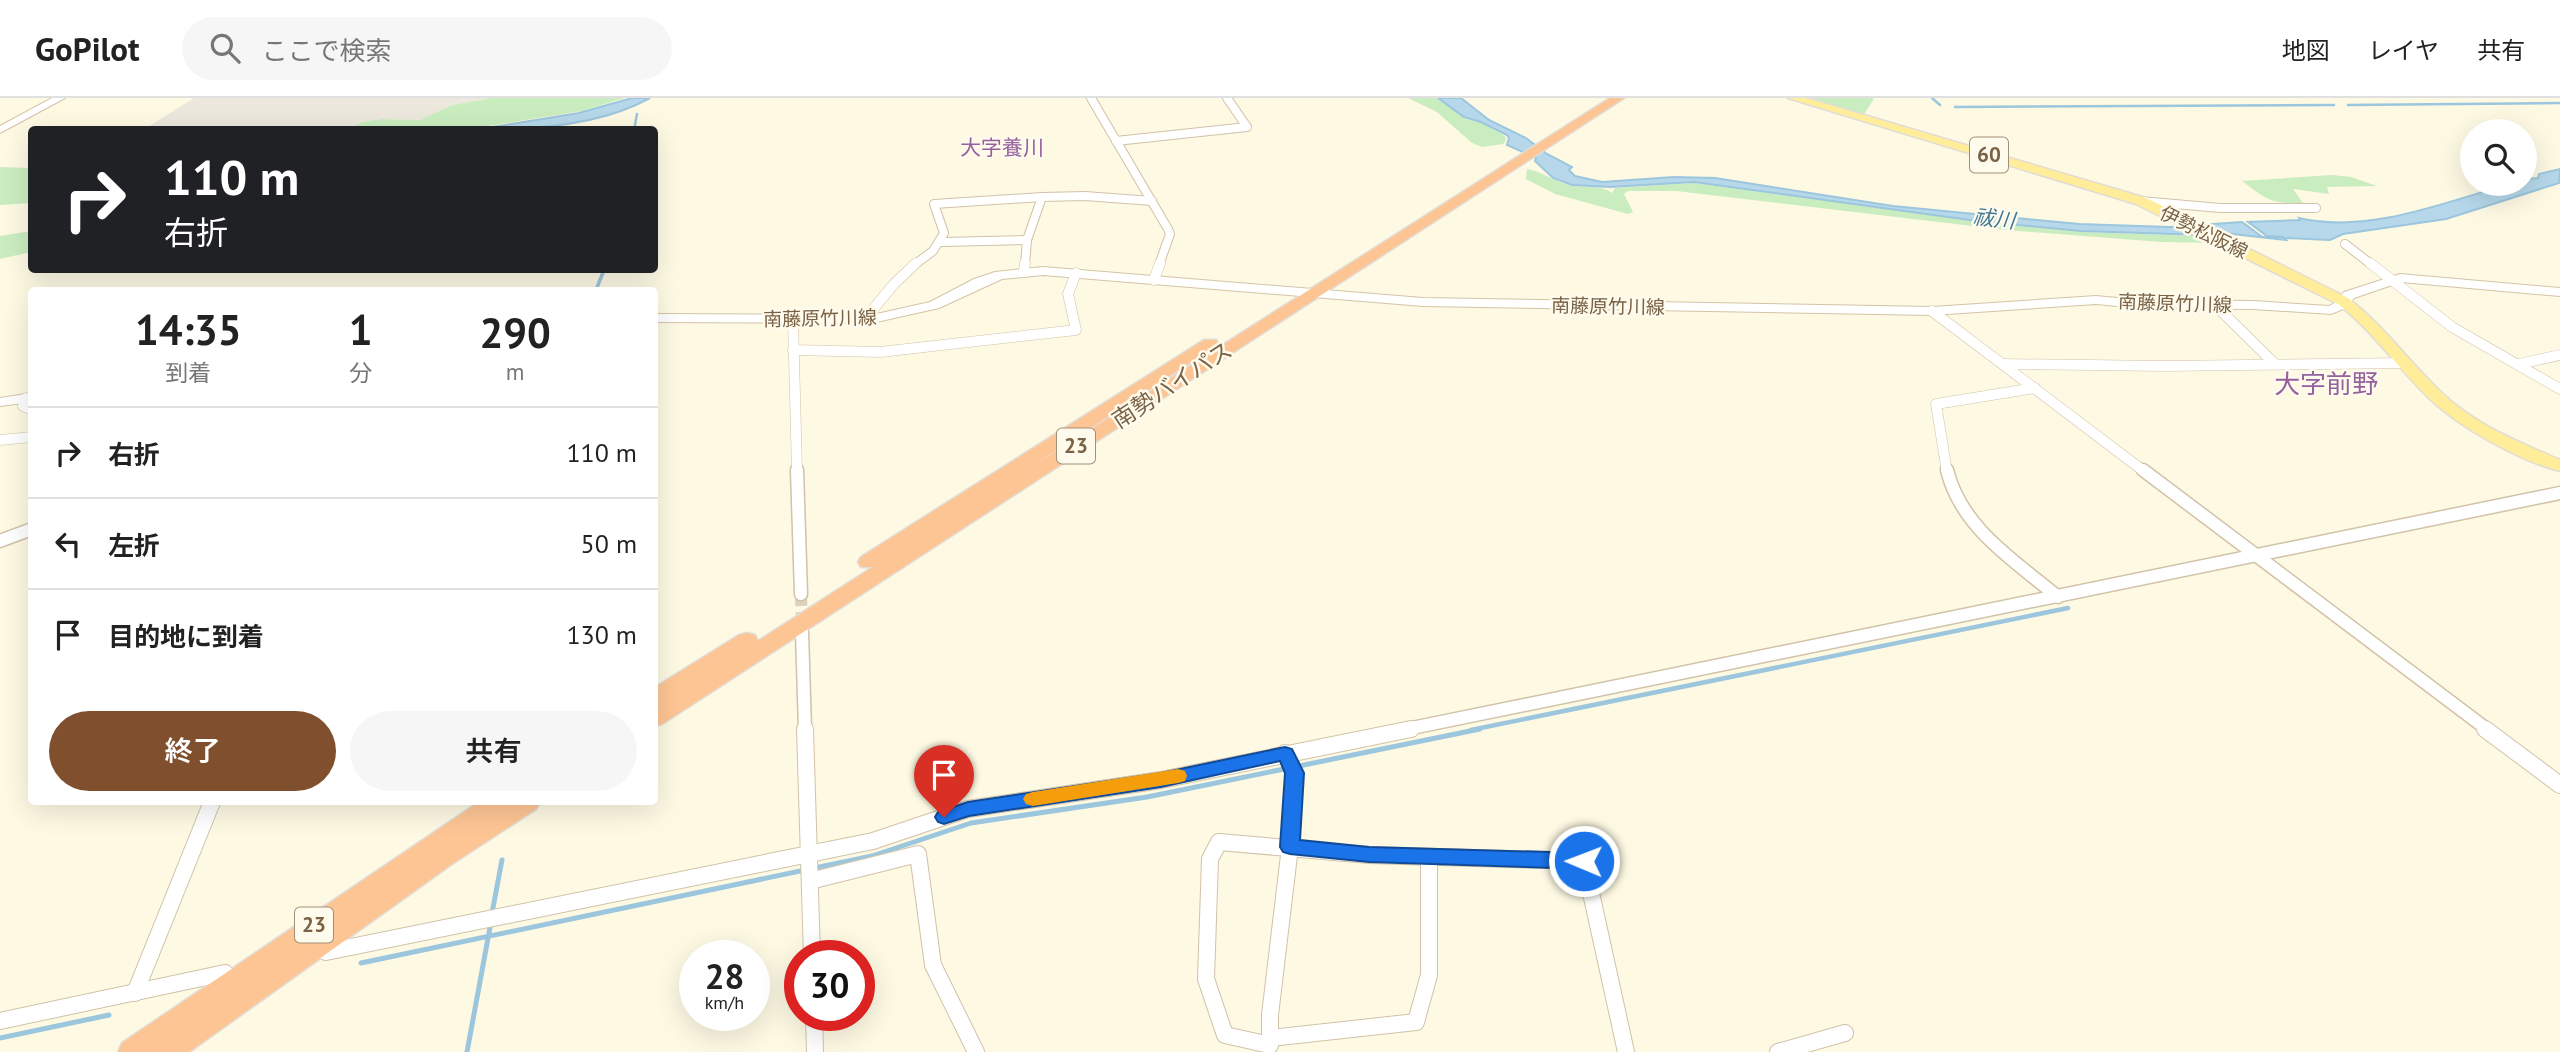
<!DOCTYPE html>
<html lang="ja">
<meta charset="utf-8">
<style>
body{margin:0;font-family:"PT Sans","Noto Sans JP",sans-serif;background:#f6f6f6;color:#222;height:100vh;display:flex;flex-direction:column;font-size:26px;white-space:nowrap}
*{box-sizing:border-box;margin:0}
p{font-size:23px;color:#767676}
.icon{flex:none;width:38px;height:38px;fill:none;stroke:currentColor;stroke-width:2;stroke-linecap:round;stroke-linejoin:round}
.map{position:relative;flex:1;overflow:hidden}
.side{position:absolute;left:28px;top:189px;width:630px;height:518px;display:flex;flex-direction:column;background:#fff;border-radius:7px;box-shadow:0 7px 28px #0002}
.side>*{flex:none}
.guide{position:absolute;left:28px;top:28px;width:630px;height:147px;border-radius:7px;box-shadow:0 7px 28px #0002;background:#202124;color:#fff;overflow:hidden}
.controls{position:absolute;left:2460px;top:21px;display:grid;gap:14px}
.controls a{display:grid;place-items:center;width:77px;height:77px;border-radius:50%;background:#fff;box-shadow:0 7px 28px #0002;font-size:35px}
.speed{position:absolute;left:679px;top:842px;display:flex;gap:14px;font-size:35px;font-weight:700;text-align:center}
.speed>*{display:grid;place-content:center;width:91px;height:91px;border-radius:50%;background:#fff;box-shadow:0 7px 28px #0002;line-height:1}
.speed small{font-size:18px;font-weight:400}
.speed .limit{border:10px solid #d22;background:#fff;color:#111}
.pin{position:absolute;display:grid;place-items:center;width:60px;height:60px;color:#fff;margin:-72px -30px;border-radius:50% 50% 50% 0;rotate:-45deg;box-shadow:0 0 7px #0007}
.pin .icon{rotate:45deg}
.me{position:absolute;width:77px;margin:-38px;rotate:271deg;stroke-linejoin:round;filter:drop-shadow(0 0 5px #0008)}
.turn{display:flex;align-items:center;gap:24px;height:147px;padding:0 21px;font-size:32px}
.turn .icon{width:91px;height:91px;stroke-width:2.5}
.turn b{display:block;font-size:49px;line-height:60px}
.eta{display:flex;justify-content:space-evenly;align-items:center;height:119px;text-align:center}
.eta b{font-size:42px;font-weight:600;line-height:49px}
.button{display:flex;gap:14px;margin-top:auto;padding:14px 21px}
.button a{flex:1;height:80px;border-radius:42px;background:#80502e;color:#fff;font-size:28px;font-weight:600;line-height:80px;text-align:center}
.button a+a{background:#f6f6f6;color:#222}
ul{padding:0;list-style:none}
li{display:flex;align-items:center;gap:21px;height:91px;padding:0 21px;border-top:2px solid #e0e0e0}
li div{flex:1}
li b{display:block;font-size:26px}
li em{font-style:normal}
header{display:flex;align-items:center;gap:42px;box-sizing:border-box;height:98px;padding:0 35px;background:#fff;border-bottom:2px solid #e0e0e0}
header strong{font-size:33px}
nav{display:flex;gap:38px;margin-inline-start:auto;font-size:24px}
.search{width:490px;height:63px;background:#f6f6f6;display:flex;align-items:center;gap:18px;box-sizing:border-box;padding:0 24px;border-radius:38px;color:#767676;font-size:26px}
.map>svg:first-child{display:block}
.industrial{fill:#ede8de}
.green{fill:#caedc0}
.water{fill:#b6d8ea;stroke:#9bc6dd;stroke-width:2}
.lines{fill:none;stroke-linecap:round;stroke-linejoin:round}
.stream-far3{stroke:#9bc6dd;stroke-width:2.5}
.stream-far2{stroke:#9bc6dd;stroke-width:3.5}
.stream-far1{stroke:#9bc6dd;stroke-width:4.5}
.stream{stroke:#9bc6dd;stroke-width:5}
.street-tunnel{stroke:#ddd3bc;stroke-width:12;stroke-dasharray:12 6;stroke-linecap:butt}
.street-far3-casing{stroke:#d1c2a8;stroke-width:10}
.street-far2-casing{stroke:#d1c2a8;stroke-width:11}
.street-far1-casing{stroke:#d1c2a8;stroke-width:15}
.street-casing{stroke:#d1c2a8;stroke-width:18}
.secondary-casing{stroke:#d4c4a5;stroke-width:2}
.primary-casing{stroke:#e2dcd6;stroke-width:3}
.highway-casing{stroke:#e2dcd6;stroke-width:3}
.street-far3{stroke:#fff;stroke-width:8}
.street-far2{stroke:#fff;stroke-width:10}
.street-far1{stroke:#fff;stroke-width:12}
.street{stroke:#fff;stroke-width:16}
.secondary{fill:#fff;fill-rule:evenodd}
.primary{fill:#ffed9a;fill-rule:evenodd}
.highway{fill:#fec594;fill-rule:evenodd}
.route{fill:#1a73e8;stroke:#114b97;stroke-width:2}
.slow{fill:#f59e0b}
.labels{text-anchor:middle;stroke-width:5;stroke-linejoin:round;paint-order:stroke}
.far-street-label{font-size:19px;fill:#796246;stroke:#fffbec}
.far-quarter-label{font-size:21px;fill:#95619d;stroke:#fffbec}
.shield{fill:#fffbec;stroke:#a19078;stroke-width:2}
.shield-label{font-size:21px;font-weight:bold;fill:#796246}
.far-water-label{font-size:21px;font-style:italic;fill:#407896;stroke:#fffbec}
.street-label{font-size:23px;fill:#796246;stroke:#fffbec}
.quarter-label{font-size:26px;fill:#95619d;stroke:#fffbec}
</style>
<header>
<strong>GoPilot</strong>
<div class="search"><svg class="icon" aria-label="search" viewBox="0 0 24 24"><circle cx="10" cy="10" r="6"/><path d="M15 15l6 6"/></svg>ここで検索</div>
<nav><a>地図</a><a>レイヤ</a><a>共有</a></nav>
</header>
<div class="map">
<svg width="2560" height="954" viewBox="0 0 2560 954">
<rect width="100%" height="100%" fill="#fef9e3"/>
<polygon class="industrial" points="194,0 491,0 452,7 420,22 381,21 362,24 350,31 143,32"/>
<g class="green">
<polygon points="491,0 625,0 582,13 469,31 350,31 362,24 381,21 420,22 452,7"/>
<polygon points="1408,0 1435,0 1452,9 1465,21 1482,25 1505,38 1506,42 1503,46 1482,49 1472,45 1437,14"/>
<polygon points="1807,0 1872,0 1874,1 1862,19"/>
<polygon points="0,69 31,70 31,105 0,107"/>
<path d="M1527,71C1545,74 1557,86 1574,88C1587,90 1602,87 1612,95L1615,90L1694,85L1977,123L2084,134L2200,138L2215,145L2161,144L2006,132L1676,93H1628L1624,96L1633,114L1628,116L1555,96L1526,81Z"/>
<path d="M2332,77L2351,79L2377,88L2327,89L2329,96L2293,91L2303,105C2271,106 2267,102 2242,83Z"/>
<polygon points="31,133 31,154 0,161 0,138"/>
</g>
<g class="water">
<path d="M632,0H650C601,27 536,32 480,31L579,15Z"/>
<path d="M1438,0H1461L1489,22L1526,40L1547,56L1572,69L1569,72L1575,78L1602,84L1674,79L1715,80L1893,108L2079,126L2169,129L2242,124L2261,138L2257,139H2284L2267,138L2248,124L2300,122L2299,120C2368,136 2443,105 2509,86H2525V81L2538,80L2539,76L2560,71L2559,85L2446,121L2343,136L2330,142L2284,140L2286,142L2223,135L2204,137L2081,133L1977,123L1694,84L1610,89L1572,87L1553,80L1535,63L1536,60L1507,47L1509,40L1507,37L1481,24L1464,19Z"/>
</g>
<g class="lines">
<g class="stream-far3">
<polyline points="1932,0 1940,7"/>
<polyline points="2348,7 2560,5"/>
<polyline points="1955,9 2334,7"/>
<polyline points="634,32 637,16"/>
</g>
<polyline class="stream-far2" points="596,192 604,172"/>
<polyline class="stream-far1" points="1471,632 2068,510"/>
<g class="stream">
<polyline points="492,815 502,762"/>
<polyline points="361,865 872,758 971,725 1147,699 1480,631"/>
<polyline points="0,940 109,917"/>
<polyline points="467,954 491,824"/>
</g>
<polyline class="street-tunnel" points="801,496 802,530"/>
<defs>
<g id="street-far3">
<polyline points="1091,0 1168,131 1170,136 1159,167"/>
<polyline points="1116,43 1247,29 1227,0"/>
<polyline points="2141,103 2220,110 2316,110"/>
<polyline points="942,144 1027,142"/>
<polyline points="2345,146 2372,167"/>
<polyline points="914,167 933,153 944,135 934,106 1042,99"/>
<polyline points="1025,167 1027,142 1042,99 1085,98 1152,103"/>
</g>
<g id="street-far2">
<polyline points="2370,165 2452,229 2560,291"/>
<polyline points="1024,173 1025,165"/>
<polyline points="1154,182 1160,165"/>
<polyline points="2214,206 2274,265"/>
<polyline points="1932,213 2145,374"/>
<polyline points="793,222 797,374"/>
<polyline points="864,222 894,186 916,165"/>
<polyline points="793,252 880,254 1076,232 1068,196 1076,175"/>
<polyline points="2003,266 2165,268 2405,265"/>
<polyline points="2519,266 2560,257"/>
<polyline points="26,300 23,308 32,312"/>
<polyline points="0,342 32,339"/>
<polyline points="1947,374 1936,306 2035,290"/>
</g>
<g id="street-far1">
<polyline points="797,372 801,496"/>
<path d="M1947,372C1961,430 2015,463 2058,499"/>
<polyline points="2143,372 2488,632"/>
<polyline points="0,443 32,431"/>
<polyline points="802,534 805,632"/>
<polyline points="1402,632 2560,395"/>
</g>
<g id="street">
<polyline points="805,631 812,858"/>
<polyline points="2485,631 2560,687"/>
<polyline points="810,783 918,756 933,867 976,954"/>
<polyline points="326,854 873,743 968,711 1161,682 1411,631"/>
<polyline points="135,895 212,704"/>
<polyline points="814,917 815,954"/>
<polyline points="0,923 225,875"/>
<polyline points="1270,940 1416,924 1429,877 1429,759"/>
<polyline points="1270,946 1270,917 1290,749 1294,675 1285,655"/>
<polyline points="1270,947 1225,937 1206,881 1210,761 1219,744 1369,757 1584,763 1626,954"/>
<polyline points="1778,954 1845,935"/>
</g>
<g id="secondary">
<polygon points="52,0 65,0 0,35 0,28"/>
<polygon points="1043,169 1423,200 1932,209 2096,198 2139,202 2253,203 2329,208 2336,204 2344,194 2400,176 2560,190 2560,198 2401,184 2354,200 2346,210 2331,216 2253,211 2139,210 2096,206 1932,217 1423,208 1043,177 1002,181 939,210 872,225 654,224 654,216 872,217 930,204 974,181 995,174"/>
<polygon points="32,295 32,304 0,308 0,300"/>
</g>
<path id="primary" d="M1788,0H1806L2146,100L2348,200C2384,228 2410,265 2443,296C2476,327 2519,344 2560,362V373C2522,364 2461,330 2432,303C2399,272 2374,234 2338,206L2136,106Z"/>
<g id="highway">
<polygon points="1610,0 1624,0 662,626 654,628 654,590 739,537 747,535 755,537 758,543 873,469 861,469 858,464 861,459 1204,242 1216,242 1218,246 1011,382"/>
<polygon points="479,704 540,704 536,711 452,766 189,954 118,954 122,945"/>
</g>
</defs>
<use href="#street-far3" class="street-far3-casing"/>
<use href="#street-far2" class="street-far2-casing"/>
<use href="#street-far1" class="street-far1-casing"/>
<use href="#street" class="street-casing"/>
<use href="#secondary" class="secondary-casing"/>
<use href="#primary" class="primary-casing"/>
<use href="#highway" class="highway-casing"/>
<use href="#street-far3" class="street-far3"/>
<use href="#street-far2" class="street-far2"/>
<use href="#street-far1" class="street-far1"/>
<use href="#street" class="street"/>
<use href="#secondary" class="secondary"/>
<use href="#primary" class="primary"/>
<use href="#highway" class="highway"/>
</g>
<polygon class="route" points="1285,649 1292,651 1304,675 1300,742 1369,749 1584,755 1591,757 1594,763 1591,768 1584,771 1369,764 1290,756 1283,754 1280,749 1285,675 1280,663 1161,689 969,718 944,726 938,724 935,719 938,714 968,704 1161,675"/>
<polygon class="slow" points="1178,671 1185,673 1187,678 1185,683 1178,685 1033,708 1026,706 1023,701 1026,696 1033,694"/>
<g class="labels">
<g class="far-street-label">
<text transform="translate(2204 134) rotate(26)" y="7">伊勢松阪線</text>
<text transform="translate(2175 205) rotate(2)" y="7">南藤原竹川線</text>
<text transform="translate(1608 208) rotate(1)" y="7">南藤原竹川線</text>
<text transform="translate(820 220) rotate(-1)" y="7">南藤原竹川線</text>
</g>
<g class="far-quarter-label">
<text x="1002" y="57">大字養川</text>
</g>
<g class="shield">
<rect x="1970" y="39.5" width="38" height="35" rx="5"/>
<rect x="1057" y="330.5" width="38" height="35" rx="5"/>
<rect x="295" y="809.5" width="38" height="35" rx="5"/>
</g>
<g class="shield-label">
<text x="1989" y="64">60</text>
<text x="1076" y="355">23</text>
<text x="314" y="834">23</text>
</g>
<g class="far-water-label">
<text transform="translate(1994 121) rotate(6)" y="7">祓川</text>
</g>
<g class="street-label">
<text transform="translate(1172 287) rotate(-33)" y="8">南勢バイパス</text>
</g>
<g class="quarter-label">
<text x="2326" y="295">大字前野</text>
</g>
</g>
</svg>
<div class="controls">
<a><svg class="icon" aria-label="search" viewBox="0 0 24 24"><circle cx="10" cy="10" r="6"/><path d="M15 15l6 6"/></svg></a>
</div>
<div class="speed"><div>28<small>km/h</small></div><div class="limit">30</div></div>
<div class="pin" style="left:944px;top:719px;background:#d93025"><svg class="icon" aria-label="arrive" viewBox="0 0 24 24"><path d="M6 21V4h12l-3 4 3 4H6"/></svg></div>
<svg class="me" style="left:1584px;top:763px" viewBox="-20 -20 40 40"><circle r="17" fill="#1a73e8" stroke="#fff" stroke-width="3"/><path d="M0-11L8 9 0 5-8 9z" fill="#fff"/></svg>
<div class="guide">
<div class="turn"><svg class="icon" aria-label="right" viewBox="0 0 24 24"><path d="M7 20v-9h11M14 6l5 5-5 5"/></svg><div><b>110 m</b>右折</div></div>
</div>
<section class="side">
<div class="eta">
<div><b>14:35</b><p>到着</p></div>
<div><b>1</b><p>分</p></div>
<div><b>290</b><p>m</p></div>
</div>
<ul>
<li><svg class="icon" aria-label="right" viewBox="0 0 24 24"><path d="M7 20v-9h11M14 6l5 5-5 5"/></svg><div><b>右折</b></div><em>110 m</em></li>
<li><svg class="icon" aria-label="left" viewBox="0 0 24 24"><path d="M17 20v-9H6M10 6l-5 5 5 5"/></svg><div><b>左折</b></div><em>50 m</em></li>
<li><svg class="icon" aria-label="arrive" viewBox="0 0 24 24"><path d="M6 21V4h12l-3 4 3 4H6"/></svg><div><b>目的地に到着</b></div><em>130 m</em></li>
</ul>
<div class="button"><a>終了</a><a>共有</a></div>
</section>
</div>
